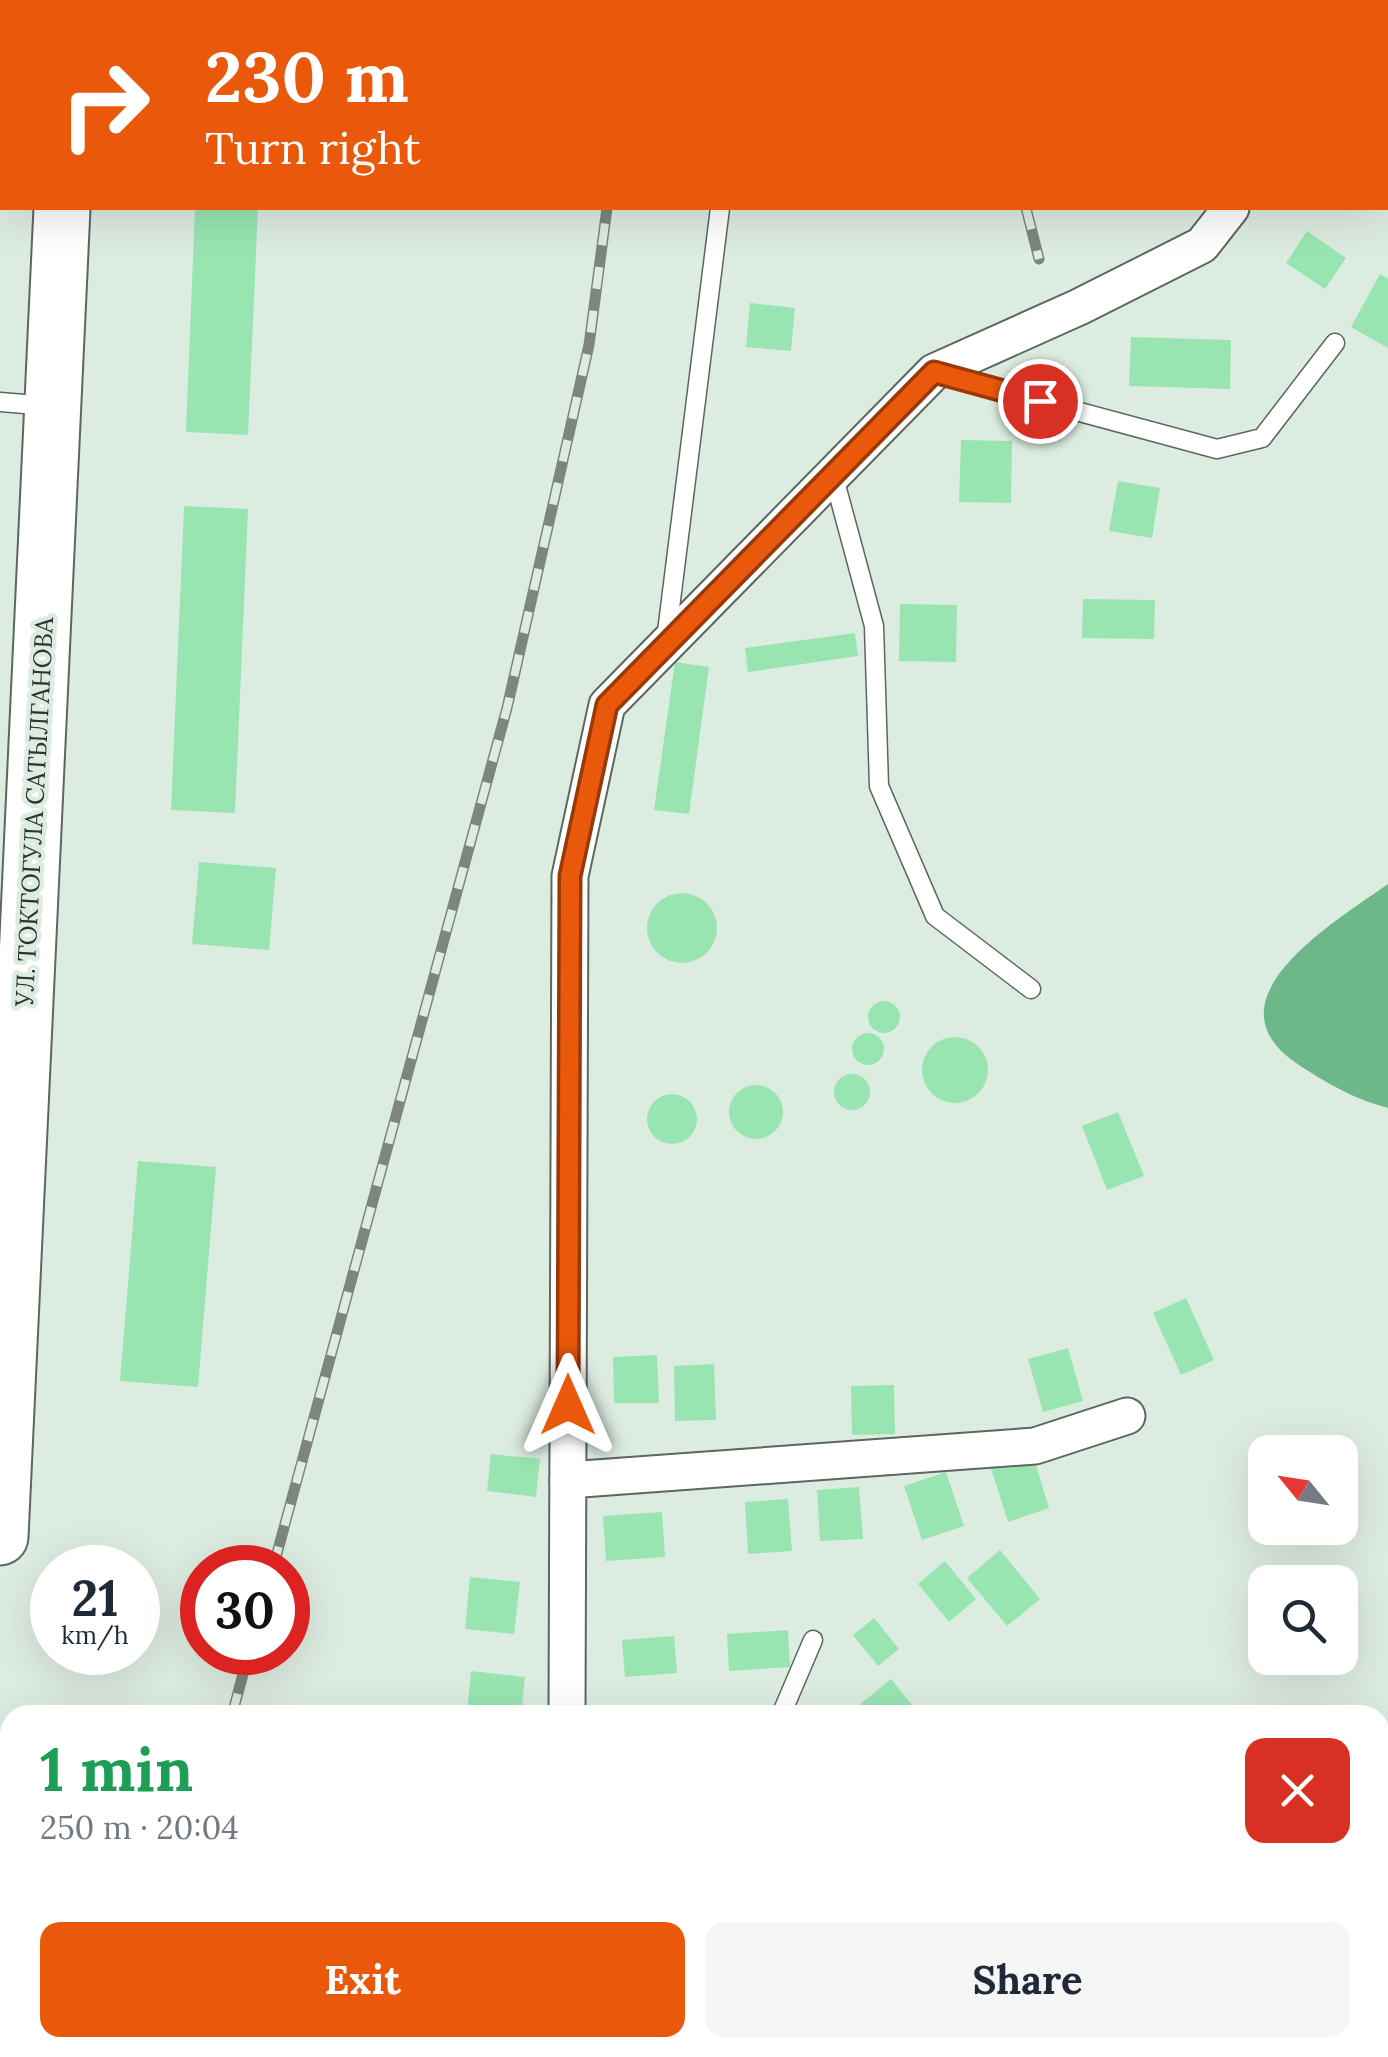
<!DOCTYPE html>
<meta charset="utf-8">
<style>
body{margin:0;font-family:Lora,serif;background:#f6f6f7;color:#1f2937;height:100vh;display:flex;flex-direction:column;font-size:38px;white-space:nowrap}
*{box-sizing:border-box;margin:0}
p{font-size:32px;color:#747a83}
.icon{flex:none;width:55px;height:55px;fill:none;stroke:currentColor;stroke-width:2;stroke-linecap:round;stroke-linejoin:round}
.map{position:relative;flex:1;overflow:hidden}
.details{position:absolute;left:0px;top:1705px;width:1390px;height:352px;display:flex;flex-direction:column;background:#fff;border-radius:30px 30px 0 0;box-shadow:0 10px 40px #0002}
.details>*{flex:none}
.banner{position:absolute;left:0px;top:0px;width:1390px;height:210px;box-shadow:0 10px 40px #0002;background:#ea580c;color:#fff;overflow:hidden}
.needle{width:65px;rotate:300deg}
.tools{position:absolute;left:1248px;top:1435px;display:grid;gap:20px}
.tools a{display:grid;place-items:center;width:110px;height:110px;border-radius:20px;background:#fff;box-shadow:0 10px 40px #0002;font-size:50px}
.speed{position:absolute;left:30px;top:1545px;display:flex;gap:20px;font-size:50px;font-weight:700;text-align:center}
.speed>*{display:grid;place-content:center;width:130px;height:130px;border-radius:50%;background:#fff;box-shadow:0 10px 40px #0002;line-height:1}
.speed small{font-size:25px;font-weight:400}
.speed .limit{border:15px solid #d22;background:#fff;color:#111}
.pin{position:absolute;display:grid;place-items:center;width:85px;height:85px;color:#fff;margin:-42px;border:5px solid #fff;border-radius:50%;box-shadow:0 2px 10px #0007}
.me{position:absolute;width:110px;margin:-55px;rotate:0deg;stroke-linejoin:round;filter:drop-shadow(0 0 8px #0008)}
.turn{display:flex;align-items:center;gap:35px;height:210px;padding:0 40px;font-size:45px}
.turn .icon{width:130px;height:130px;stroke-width:2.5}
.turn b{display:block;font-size:70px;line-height:85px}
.round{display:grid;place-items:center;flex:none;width:105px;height:105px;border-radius:20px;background:#f6f6f7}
.headline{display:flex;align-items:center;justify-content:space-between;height:170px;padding:0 40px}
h1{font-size:60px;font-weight:700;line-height:75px;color:#1e9e55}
.button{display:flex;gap:20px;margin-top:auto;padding:20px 40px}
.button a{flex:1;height:115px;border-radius:20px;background:#ea580c;color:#fff;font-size:40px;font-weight:700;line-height:115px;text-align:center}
.button a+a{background:#f6f6f7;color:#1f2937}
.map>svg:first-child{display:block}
.water{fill:#6db888}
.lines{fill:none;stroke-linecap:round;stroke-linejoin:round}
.stream{stroke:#6db888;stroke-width:10}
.building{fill:#99e5b2}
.lane-casing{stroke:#5b675f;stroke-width:21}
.street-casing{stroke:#5b675f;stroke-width:39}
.primary-casing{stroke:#5b675f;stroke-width:59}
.lane{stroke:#fff;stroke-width:18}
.street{stroke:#fff;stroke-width:35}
.primary{stroke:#fff;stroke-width:55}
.rail-casing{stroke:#7c857e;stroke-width:11}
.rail{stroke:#ddece1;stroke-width:8;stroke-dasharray:22;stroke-linecap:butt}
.route-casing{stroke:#983908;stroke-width:25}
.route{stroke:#ea580c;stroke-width:18}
.labels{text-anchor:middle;stroke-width:9;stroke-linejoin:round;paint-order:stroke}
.street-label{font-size:25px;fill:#2e332f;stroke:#ddece1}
</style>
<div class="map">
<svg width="1388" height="2057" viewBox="0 0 1388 2057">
<rect width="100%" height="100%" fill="#ddece1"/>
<path class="water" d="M1388,884V1108C1354,1099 1328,1084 1299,1065C1201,1001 1333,923 1388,884Z"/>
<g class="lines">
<g class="stream">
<polyline points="1380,1837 1388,1829"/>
<polyline points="1118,2057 1129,2048"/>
</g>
</g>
<g class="building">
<polygon points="195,208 258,208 248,435 186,432"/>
<polygon points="1307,231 1346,258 1325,289 1286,263"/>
<polygon points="1380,274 1388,279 1388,348 1351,327"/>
<polygon points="750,303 795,308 791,351 746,347"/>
<polygon points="1131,337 1231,340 1230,389 1129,386"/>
<polygon points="961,440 1012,441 1011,503 959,502"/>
<polygon points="1118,481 1160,488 1152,538 1109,531"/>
<polygon points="184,506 248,509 235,813 171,810"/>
<polygon points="1083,599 1155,600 1154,639 1082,638"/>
<polygon points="900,604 957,605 956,662 899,661"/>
<polygon points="855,633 858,656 748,672 745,648"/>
<polygon points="675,662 709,667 689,814 654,810"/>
<polygon points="199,862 276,868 269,950 192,944"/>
<circle cx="682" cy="928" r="35"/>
<circle cx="884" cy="1017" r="16"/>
<circle cx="868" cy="1049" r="16"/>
<circle cx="955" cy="1070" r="33"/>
<circle cx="852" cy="1092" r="18"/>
<circle cx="756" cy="1112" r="27"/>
<circle cx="672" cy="1119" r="25"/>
<polygon points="1118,1112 1144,1176 1107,1190 1082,1126"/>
<polygon points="138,1161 216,1167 198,1387 120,1381"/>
<polygon points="1186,1298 1214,1360 1181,1375 1153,1313"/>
<polygon points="1068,1348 1083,1401 1043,1412 1028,1359"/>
<polygon points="657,1355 659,1403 614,1403 613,1357"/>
<polygon points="714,1364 716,1420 675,1421 674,1366"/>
<polygon points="894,1385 895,1434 852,1435 851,1386"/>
<polygon points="1032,1452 1049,1508 1008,1522 990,1465"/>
<polygon points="491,1454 540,1459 536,1497 487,1491"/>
<polygon points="946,1472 964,1526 922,1540 904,1486"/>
<polygon points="859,1487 863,1539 820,1541 817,1490"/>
<polygon points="788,1499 792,1551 748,1554 745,1502"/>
<polygon points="662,1512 665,1557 606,1561 603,1516"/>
<polygon points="1000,1550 1040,1599 1007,1626 967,1578"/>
<polygon points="945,1561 976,1599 949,1622 918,1584"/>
<polygon points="470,1577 520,1582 514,1634 465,1629"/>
<polygon points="874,1618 899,1649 878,1666 853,1635"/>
<polygon points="788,1630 790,1667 729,1671 727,1634"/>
<polygon points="674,1636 677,1673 625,1677 622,1640"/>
<polygon points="471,1671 525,1677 521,1715 467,1713"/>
<polygon points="891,1679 914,1707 904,1715 865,1715 858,1706"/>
<polygon points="325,2048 377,2048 376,2057 325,2057"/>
<rect x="618" y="2048" width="55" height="9"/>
</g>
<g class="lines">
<defs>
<g id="lane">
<polyline points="342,0 342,2"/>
<polyline points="746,2 746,0"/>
<polyline points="939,374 1217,449 1262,438 1335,343"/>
<polyline points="0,402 48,406"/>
<polyline points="833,474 874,626 879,786 935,916 1031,989"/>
<polyline points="666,640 720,208"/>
<polyline points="781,1715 813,1640"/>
<polyline points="0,2018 10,2033"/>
<polyline points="20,2048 26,2057"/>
</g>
<g id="street">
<polyline points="1370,2 1370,0"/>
<polyline points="0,179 2,179"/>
<polyline points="568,1480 1035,1446 1127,1416"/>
<polyline points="567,1715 570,876 607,705 934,372 1079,307 1202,245 1231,208"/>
<polyline points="566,2057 566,2048"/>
</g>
<g id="primary">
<polyline points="72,2 72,0"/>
<polyline points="0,1537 62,208"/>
</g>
</defs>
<use href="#lane" class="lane-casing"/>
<use href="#street" class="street-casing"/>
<use href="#primary" class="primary-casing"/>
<use href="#lane" class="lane"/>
<use href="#street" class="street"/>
<use href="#primary" class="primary"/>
<defs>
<g id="rail">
<polyline points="976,0 976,2"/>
<polyline points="634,2 635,0"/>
<polyline points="1026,208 1039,259"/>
<polyline points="273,1568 507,708 589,345 607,208"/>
<polyline points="232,1715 249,1652"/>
<polyline points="192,2057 193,2048"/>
</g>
</defs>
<use href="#rail" class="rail-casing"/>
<use href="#rail" class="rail"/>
</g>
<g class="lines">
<defs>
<polyline id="route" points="568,1405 570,876 607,705 934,372 1040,401"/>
</defs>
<use href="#route" class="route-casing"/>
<use href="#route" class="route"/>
</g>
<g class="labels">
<g class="street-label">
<text transform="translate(34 812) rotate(-87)" y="9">УЛ. ТОКТОГУЛА САТЫЛГАНОВА</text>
</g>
</g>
</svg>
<div class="tools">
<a><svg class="needle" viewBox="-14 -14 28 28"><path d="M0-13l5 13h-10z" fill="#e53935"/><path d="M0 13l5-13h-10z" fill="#747a83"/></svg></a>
<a><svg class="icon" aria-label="search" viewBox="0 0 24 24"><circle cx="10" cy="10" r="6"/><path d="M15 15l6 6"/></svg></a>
</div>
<div class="speed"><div>21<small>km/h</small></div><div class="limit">30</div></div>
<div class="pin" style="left:1040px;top:401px;background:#d93025"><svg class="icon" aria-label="arrive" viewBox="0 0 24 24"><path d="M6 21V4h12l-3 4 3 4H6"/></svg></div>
<svg class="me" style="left:568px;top:1405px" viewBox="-20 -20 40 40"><path d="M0-17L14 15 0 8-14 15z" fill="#ea580c" stroke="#fff" stroke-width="4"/></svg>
<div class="banner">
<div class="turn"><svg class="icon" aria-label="right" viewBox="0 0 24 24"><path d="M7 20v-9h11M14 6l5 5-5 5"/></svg><div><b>230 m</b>Turn right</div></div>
</div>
<section class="details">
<div class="headline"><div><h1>1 min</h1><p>250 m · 20:04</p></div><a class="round" style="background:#d93025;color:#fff"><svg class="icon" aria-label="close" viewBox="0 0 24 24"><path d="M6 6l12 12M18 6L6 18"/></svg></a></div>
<div class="button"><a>Exit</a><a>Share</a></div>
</section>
</div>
